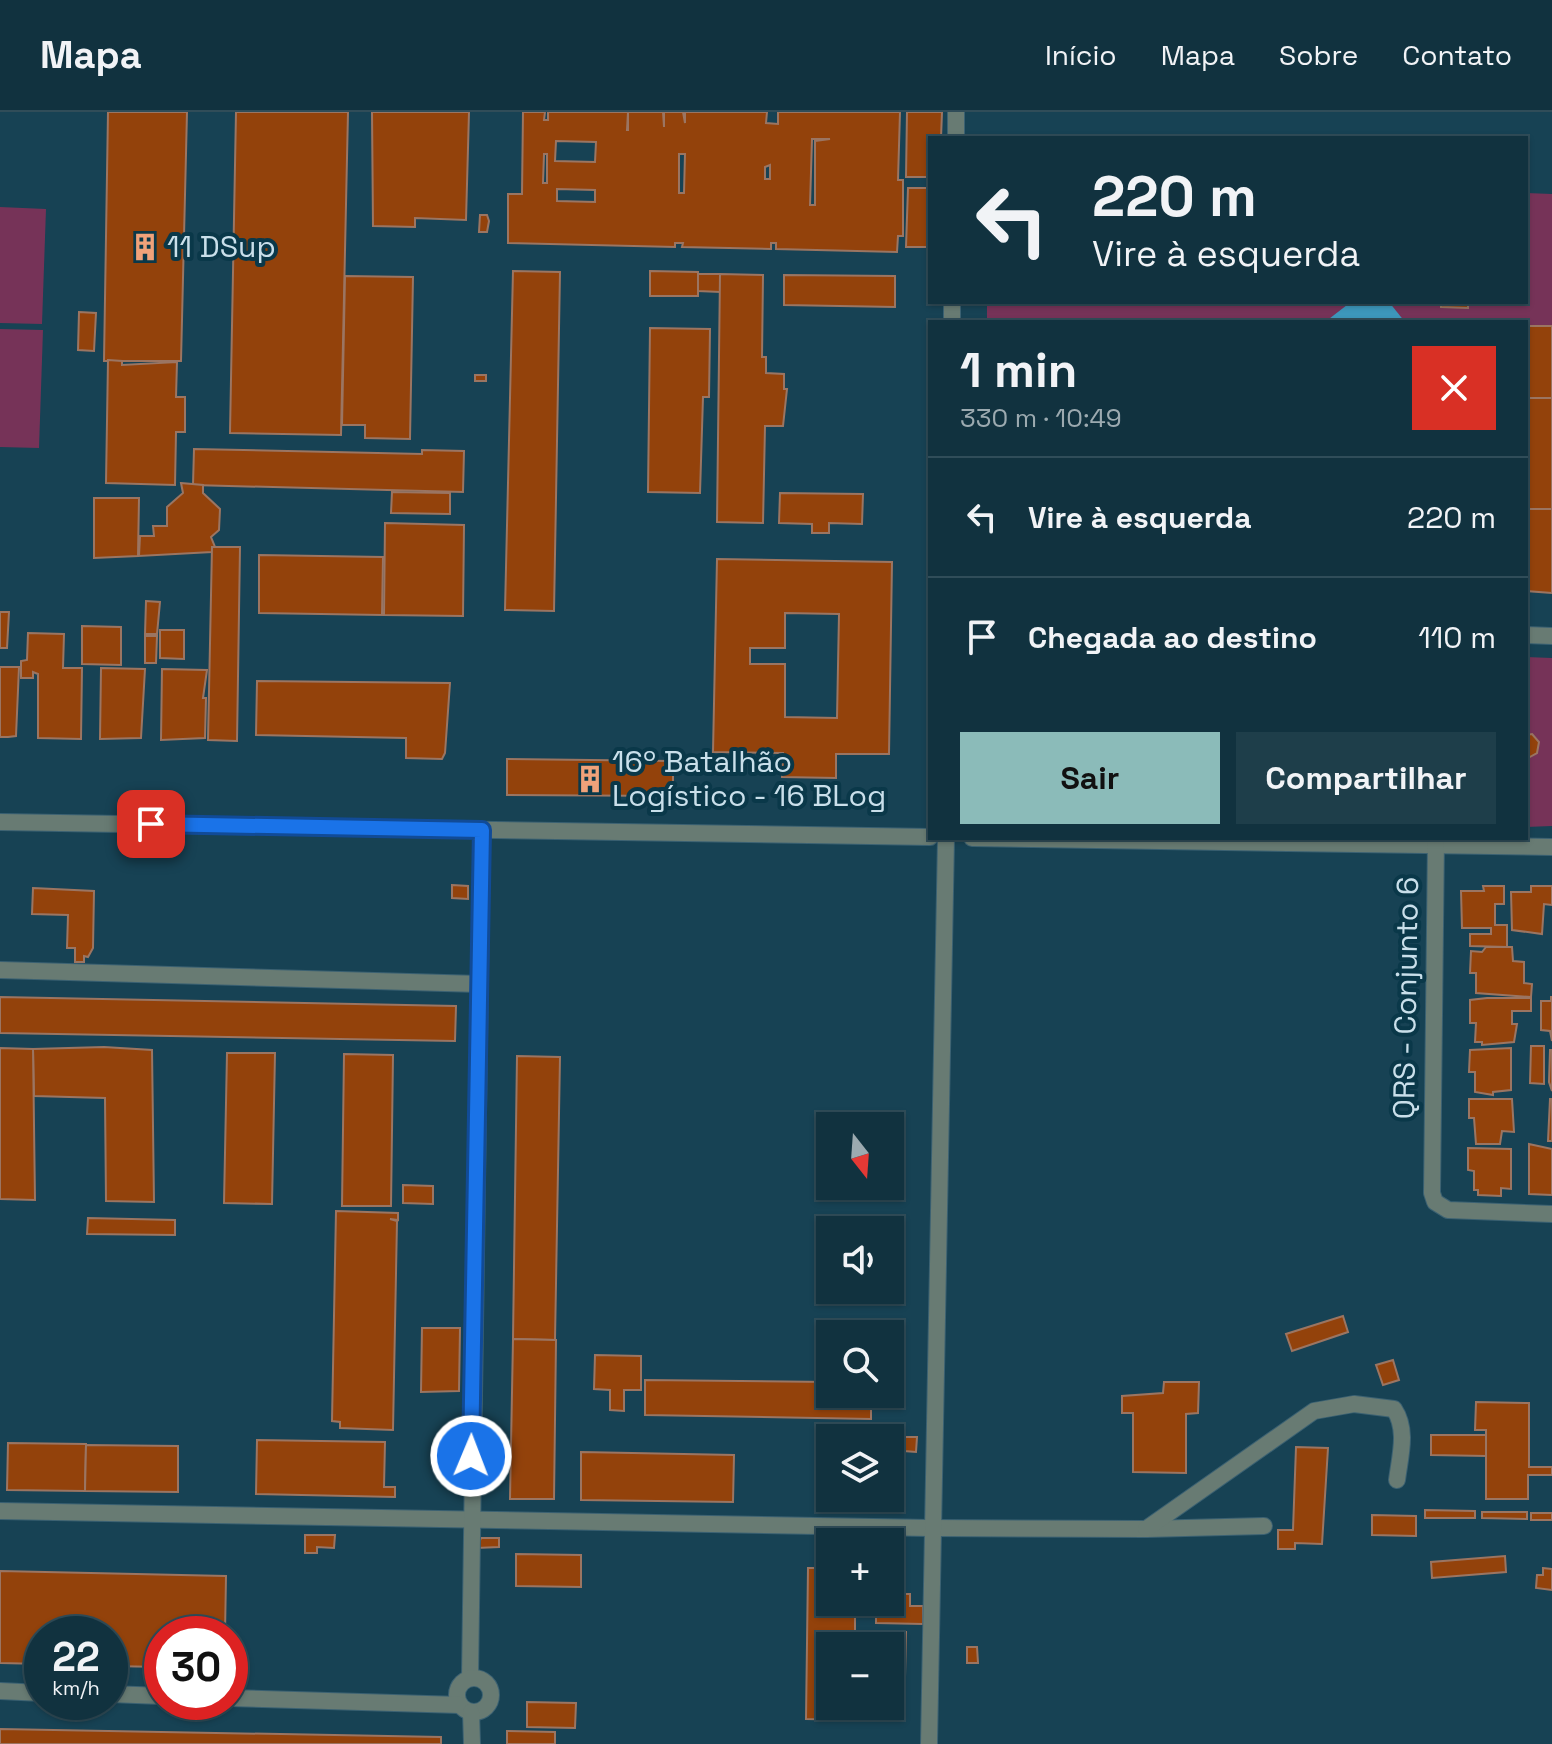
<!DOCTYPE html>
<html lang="pt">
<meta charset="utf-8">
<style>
body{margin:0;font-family:"Space Grotesk",sans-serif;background:#1e3e4a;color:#f1f3f6;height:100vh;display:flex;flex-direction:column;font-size:30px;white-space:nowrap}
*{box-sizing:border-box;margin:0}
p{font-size:26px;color:#9caab0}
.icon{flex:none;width:44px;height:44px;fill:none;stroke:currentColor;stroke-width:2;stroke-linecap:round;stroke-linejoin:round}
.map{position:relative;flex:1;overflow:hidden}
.sheet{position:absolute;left:928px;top:208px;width:600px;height:520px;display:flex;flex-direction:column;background:#11323f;border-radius:0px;box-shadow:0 2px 6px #0004,0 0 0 2px #304d59}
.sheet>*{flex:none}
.guide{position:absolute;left:928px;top:24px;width:600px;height:168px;border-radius:0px;box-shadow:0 2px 6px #0004,0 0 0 2px #304d59;background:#11323f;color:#f1f3f6;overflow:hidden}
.needle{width:52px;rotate:163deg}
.fabs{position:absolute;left:816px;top:1000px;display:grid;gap:16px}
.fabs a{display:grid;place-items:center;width:88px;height:88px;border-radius:0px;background:#11323f;box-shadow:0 2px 6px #0004,0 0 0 2px #304d59;font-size:40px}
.speed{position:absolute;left:24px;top:1504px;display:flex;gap:16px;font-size:40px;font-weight:700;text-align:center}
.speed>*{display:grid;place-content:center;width:104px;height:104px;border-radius:50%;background:#11323f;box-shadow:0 2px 6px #0004,0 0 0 2px #304d59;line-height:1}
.speed small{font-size:20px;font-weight:400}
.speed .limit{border:12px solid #d22;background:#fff;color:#111}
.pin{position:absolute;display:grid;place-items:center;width:68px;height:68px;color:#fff;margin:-34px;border-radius:16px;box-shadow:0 4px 12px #0006}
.me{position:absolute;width:88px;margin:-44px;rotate:1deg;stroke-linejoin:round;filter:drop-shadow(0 0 6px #0008)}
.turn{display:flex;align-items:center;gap:28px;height:168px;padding:0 32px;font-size:36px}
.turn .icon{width:104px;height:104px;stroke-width:2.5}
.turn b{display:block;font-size:56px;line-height:68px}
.round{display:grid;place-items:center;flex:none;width:84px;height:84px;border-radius:0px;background:#1e3e4a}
.head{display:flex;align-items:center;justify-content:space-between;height:136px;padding:0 32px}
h1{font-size:48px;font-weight:800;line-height:60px}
.primary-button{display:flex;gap:16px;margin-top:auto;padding:16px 32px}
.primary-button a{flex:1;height:92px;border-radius:0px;background:#8bbbb9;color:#111;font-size:32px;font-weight:800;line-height:92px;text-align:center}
.primary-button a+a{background:#1e3e4a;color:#f1f3f6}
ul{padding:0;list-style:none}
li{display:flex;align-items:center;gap:24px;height:120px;padding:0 32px;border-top:2px solid #304d59}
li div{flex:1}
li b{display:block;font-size:30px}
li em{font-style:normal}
header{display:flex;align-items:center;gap:48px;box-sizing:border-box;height:112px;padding:0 40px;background:#11323f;border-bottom:2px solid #304d59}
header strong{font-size:38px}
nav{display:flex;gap:44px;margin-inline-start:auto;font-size:28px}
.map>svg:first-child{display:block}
.green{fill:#763358}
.water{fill:#3d97bb}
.building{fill:#93420b;stroke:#9b7562;stroke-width:2;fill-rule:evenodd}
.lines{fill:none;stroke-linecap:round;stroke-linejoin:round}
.street-casing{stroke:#3b6172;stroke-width:18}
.street{stroke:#687b73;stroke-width:16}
.route-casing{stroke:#114b97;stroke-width:20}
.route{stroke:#1a73e8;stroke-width:14}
.labels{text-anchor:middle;stroke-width:8;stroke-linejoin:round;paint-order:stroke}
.poi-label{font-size:30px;fill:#c9dfea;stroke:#0a3849;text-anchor:start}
.street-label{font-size:30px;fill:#c9dfea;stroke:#0a3849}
</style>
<header>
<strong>Mapa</strong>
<nav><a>Início</a><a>Mapa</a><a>Sobre</a><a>Contato</a></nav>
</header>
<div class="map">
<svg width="1552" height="1632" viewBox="0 0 1552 1632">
<rect width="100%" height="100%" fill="#174254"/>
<g class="green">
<polygon points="1526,81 1552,82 1552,409 1526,408 1526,210 987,210 987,190 1526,190"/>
<polygon points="0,95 46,97 42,212 0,211"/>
<polygon points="0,217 43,218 39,336 0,335"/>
<polygon points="1526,545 1552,546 1552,714 1526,715"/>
</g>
<polygon class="water" points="1376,190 1389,190 1405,210 1325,210 1347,193"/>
<g class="building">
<polygon points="108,0 187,0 181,249 104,249"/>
<polygon points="236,0 348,0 341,323 230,321"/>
<polygon points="372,0 469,0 466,108 415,106 415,115 373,114"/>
<path d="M523,0H545L544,8H548V0H628L627,18H628V0H663L664,15V0H683L685,11V0H767L766,11L778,12V0H900L898,68H903V124H898L897,140L776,137V131H771V137L682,135L683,131H675V135L508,131V82H522ZM812,27H830L815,29V93H810ZM556,29L596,30L595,50L555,49ZM544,42H547V71H543ZM679,42H685L684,81H679ZM770,53V67H765V55ZM557,77L595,78V90L557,89Z"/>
<polygon points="907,0 942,0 941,26 930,26 930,65 906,65"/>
<polygon points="908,76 930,76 930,135 906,135"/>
<polygon points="480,103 487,103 489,109 487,120 479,120"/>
<polygon points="513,159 560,160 554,499 505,498"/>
<polygon points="650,159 698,160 698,184 650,184"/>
<polygon points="698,162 720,162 720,180 698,179"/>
<polygon points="720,162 763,163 762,245 766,245 766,261 784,262 784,277 787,277 783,314 765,314 763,411 717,410"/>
<polygon points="784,163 895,164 895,195 784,193"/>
<polygon points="345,164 413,165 410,327 365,326 365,313 342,313"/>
<polygon points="1086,190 1174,190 1174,192"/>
<polygon points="1441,190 1468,190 1468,196 1441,195"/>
<polygon points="79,200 96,201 94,239 78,238"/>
<rect x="1526" y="214" width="26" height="72"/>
<polygon points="650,216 710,217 709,285 703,285 700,381 648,380"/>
<polygon points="108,248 122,249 122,253 177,250 176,285 185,285 185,320 176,320 175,373 106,371"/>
<rect x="475" y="263" width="11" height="6"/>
<rect x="1526" y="286" width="26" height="111"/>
<polygon points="194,337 422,342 422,338 464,339 463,380 193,373"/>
<polygon points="181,371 203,373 203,381 220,397 219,418 211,425 215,435 212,440 139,444 140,424 154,424 153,414 167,414 167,395 183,381"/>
<polygon points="392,380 450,381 450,402 391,401"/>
<polygon points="780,381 863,382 862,412 829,411 829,421 812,421 812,412 779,411"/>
<polygon points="94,386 139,386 138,444 94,446"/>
<polygon points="1526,397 1552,397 1552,481 1526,479"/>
<polygon points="385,411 464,413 463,504 384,503"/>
<polygon points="212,435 240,435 237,629 208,628"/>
<polygon points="259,443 383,445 382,503 259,501"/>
<path d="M717,447L892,450L889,642H836V666L782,665L783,641L713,640ZM785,501L839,502L837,606L785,605V552H750V536H785Z"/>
<polygon points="146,489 160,490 157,522 145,522"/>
<polygon points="0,500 9,500 7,536 0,536"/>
<polygon points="82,514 121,515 121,553 82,552"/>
<polygon points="160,518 184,518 184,547 160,546"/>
<polygon points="28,521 64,522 63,556 82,556 81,627 38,626 38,562 33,560 33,566 21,566 21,549 27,548"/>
<polygon points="145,524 157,524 156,551 145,551"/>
<polygon points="0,555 19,555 16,624 8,625 0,625"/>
<polygon points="101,556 145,557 141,626 100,627"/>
<polygon points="162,557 207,558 203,586 206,586 205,626 161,628"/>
<polygon points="257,569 450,571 445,641 442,647 406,646 406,626 256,623"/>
<polygon points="1532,622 1539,630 1537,641 1528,646 1526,623"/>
<polygon points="507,647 673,649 673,684 507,683"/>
<polygon points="452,773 468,774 468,787 452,786"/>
<polygon points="1483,774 1504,774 1504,792 1495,792 1495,813 1507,813 1507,835 1470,834 1470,822 1491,822 1491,816 1462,816 1461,779 1484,779"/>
<polygon points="1531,774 1552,774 1552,793 1544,792 1542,822 1512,818 1511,780 1531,780"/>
<polygon points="33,776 94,779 93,836 88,845 84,844 84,850 75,850 75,836 67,836 68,803 32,802"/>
<polygon points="1486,835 1512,835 1513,849 1524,850 1524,871 1532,872 1531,885 1476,881 1476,861 1470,861 1471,839 1482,840"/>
<polygon points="0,885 456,894 455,929 0,921"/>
<polygon points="1551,885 1552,885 1552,929 1550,919 1541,918 1541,889 1551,889"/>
<polygon points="1487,886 1531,886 1531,899 1512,899 1512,912 1517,912 1514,930 1482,933 1482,930 1475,930 1476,911 1470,911 1470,888"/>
<polygon points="1531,934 1544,934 1544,972 1530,971"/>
<polygon points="104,935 152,938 154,1090 106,1089 105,986 34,984 33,937"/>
<polygon points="0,936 33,937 35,1088 0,1087"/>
<polygon points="1511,936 1511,978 1493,980 1493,983 1475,980 1475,960 1469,960 1470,938"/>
<polygon points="1550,938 1552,938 1552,979 1549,970"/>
<polygon points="227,941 275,941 272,1092 224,1091"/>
<polygon points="344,942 393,943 391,1094 342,1094"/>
<polygon points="517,944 560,945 555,1228 513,1227"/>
<polygon points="1469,987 1512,987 1514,1020 1502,1019 1500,1032 1476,1032 1474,1006 1469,1006"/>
<polygon points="1550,987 1552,987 1552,1029 1548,1029"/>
<polygon points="1529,1032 1552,1037 1552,1083 1529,1082"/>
<polygon points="1468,1036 1511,1037 1511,1077 1501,1076 1501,1084 1478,1083 1478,1078 1474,1078 1474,1059 1468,1058"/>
<polygon points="403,1073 433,1074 433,1092 403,1091"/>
<polygon points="336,1099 398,1101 398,1108 390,1107 397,1109 393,1318 340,1316 340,1310 332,1309"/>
<polygon points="88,1106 175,1108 175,1123 87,1122"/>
<polygon points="1343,1204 1348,1220 1292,1239 1286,1222"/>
<polygon points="422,1216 460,1216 459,1279 421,1280"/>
<polygon points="513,1227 556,1228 554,1387 510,1387"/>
<polygon points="595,1243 641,1244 641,1278 624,1278 624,1299 610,1298 610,1278 594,1277"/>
<polygon points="1393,1248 1399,1268 1383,1273 1376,1253"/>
<polygon points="645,1268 830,1270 830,1282 871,1282 871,1307 645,1303"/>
<polygon points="1164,1270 1199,1270 1198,1301 1186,1302 1186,1361 1133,1360 1133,1301 1122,1301 1122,1284 1163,1281"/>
<polygon points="1476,1290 1529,1291 1529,1355 1552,1355 1552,1363 1528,1363 1528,1387 1486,1387 1486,1318 1475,1318"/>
<polygon points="1431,1323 1486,1323 1486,1344 1431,1343"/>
<polygon points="905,1325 917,1325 916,1340 904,1339"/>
<polygon points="257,1328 385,1330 384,1375 395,1375 395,1385 256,1382"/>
<polygon points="8,1331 86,1332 85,1379 7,1378"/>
<polygon points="86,1333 178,1334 178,1380 85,1379"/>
<polygon points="1296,1335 1328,1336 1322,1432 1295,1431 1295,1437 1278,1437 1278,1418 1293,1418"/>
<polygon points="581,1340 734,1343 733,1390 581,1388"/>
<polygon points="1425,1398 1475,1399 1475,1406 1425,1406"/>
<polygon points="1482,1400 1527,1400 1527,1407 1482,1406"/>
<rect x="1531" y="1401" width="21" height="7"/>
<polygon points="1372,1403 1416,1404 1416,1424 1372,1423"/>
<polygon points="305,1423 335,1423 334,1436 317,1435 317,1441 305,1441"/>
<polygon points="481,1426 499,1426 499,1435 477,1436"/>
<polygon points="516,1442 581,1443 581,1475 516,1474"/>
<polygon points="1505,1444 1506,1460 1432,1466 1431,1450"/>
<polygon points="808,1456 830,1456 830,1490 855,1490 855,1534 830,1534 830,1594 854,1594 854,1608 806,1607"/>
<polygon points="1543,1456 1552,1457 1552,1478 1536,1476 1537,1463 1543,1463"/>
<polygon points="0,1459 226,1464 225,1522 162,1522 162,1555 110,1554 110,1522 42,1522 42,1552 0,1551"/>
<polygon points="890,1482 910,1482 910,1494 923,1494 923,1512 876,1511 876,1490 890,1490"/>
<polygon points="884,1519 906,1520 905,1565 890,1565 890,1534 884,1534"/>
<polygon points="967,1535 977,1535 978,1551 967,1551"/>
<polygon points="527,1590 576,1591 575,1616 527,1615"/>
<polygon points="0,1617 441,1625 441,1632 0,1632"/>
<polygon points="507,1619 555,1620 555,1632 507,1632"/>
</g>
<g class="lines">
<defs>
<g id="street">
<polyline points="956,26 956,0"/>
<polyline points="952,190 952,210"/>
<polyline points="1526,523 1552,524"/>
<polyline points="0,710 930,725"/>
<polyline points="972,726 1552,735"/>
<polyline points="1436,726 1432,1081 1435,1090 1448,1098 1552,1102"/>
<polyline points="0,858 479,872"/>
<polyline points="0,1399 930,1416 1146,1417 1264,1414"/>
<path d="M1146,1417L1314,1299L1354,1292L1394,1297C1408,1318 1400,1344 1397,1368"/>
<polyline points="470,1566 482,718"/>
<circle cx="474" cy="1583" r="17"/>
<polyline points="0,1579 42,1581"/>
<polyline points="110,1582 162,1584"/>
<polyline points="230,1586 460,1593"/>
<polyline points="471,1600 472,1632"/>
<polyline points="929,1632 946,726"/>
</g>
</defs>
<use href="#street" class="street-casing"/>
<use href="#street" class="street"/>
</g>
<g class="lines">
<defs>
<polyline id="route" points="151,712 482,718 471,1344"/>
</defs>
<use href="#route" class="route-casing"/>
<use href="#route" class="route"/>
</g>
<defs>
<symbol id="building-bare" viewBox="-9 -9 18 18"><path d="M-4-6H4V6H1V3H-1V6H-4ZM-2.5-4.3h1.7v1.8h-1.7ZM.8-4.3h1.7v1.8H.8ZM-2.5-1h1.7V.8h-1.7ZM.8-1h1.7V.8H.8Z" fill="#f0a27a" stroke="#0a3849" stroke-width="2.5" paint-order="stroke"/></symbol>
</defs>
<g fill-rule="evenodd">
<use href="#building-bare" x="125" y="115" width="40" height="40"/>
<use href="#building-bare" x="570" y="647" width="40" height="40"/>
</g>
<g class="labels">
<g class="poi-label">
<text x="167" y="145">11 DSup</text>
<text x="612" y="660">16º Batalhão<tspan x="612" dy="34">Logístico - 16 BLog</tspan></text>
</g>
<g class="street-label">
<text transform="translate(1406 886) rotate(-89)" y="10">QRS - Conjunto 6</text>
</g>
</g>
</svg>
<div class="fabs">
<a><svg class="needle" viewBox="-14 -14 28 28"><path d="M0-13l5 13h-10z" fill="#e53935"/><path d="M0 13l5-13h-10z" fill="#9caab0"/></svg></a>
<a><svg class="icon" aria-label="sound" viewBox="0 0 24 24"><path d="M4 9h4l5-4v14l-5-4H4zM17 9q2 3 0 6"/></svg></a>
<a><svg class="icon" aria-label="search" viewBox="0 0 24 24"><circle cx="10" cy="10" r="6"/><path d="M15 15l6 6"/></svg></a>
<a><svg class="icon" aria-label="layers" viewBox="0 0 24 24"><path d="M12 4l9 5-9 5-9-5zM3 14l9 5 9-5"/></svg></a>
<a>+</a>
<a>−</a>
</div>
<div class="speed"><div>22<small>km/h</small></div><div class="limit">30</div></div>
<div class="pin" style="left:151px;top:712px;background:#d93025"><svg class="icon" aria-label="arrive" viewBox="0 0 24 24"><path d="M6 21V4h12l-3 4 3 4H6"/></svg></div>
<svg class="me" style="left:471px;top:1344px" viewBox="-20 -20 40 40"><circle r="17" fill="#1a73e8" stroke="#fff" stroke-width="3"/><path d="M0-11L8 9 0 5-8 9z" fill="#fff"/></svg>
<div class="guide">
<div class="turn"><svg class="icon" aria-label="left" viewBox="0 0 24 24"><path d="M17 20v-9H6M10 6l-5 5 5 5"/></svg><div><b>220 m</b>Vire à esquerda</div></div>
</div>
<section class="sheet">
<div class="head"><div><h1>1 min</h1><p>330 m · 10:49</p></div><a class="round" style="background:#d93025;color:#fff"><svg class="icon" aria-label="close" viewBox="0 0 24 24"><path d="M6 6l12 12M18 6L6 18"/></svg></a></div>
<ul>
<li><svg class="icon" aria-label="left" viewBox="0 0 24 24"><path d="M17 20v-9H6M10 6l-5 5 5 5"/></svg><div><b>Vire à esquerda</b></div><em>220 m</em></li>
<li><svg class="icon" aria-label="arrive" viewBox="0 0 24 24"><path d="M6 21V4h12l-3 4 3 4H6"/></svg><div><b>Chegada ao destino</b></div><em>110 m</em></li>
</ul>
<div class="primary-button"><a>Sair</a><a>Compartilhar</a></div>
</section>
</div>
